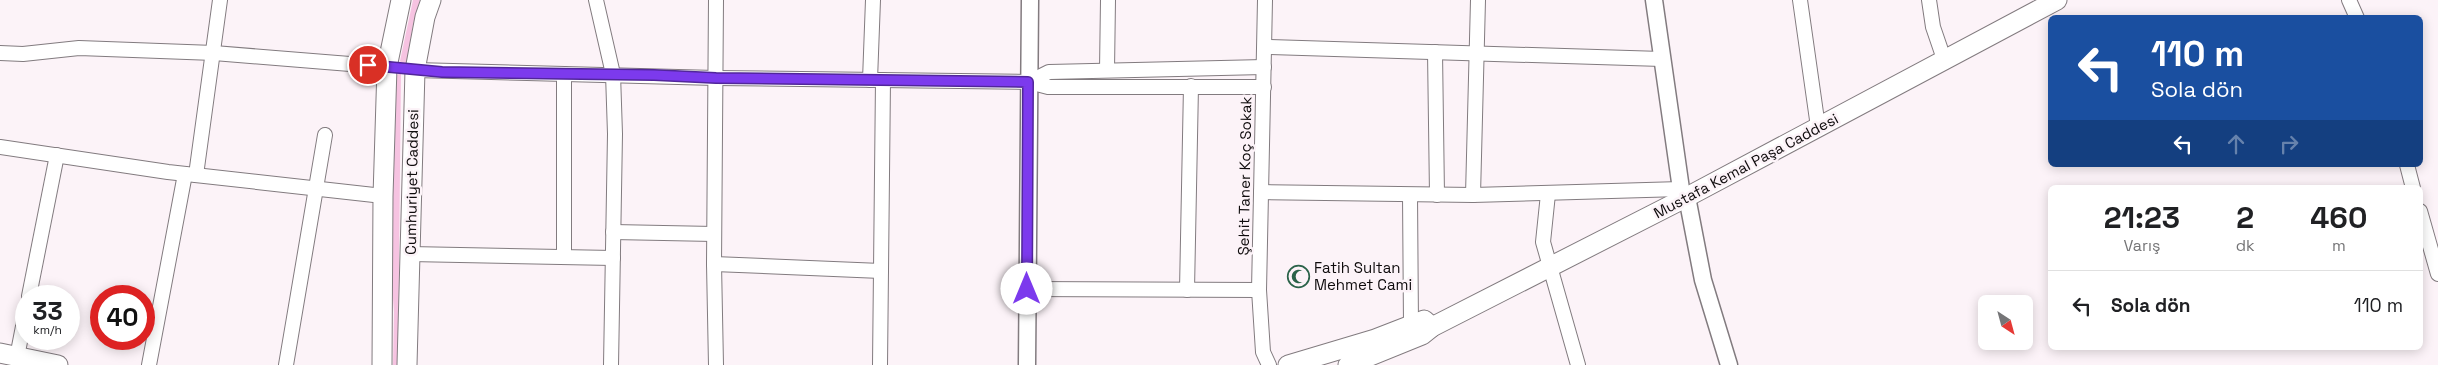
<!DOCTYPE html>
<html lang="tr">
<meta charset="utf-8">
<style>
body{margin:0;font-family:"Space Grotesk",sans-serif;background:#f2f2f2;color:#202124;height:100vh;display:flex;flex-direction:column;font-size:19px;white-space:nowrap}
*{box-sizing:border-box;margin:0}
p{font-size:16px;color:#757577}
.icon{flex:none;width:28px;height:28px;fill:none;stroke:currentColor;stroke-width:2;stroke-linecap:round;stroke-linejoin:round}
.map{position:relative;flex:1;overflow:hidden}
.details{position:absolute;left:2048px;top:185px;width:375px;height:165px;display:flex;flex-direction:column;background:#fff;border-radius:8px;box-shadow:0 2px 12px #0003}
.details>*{flex:none}
.guide{position:absolute;left:2048px;top:15px;width:375px;height:152px;border-radius:8px;box-shadow:0 2px 12px #0003;background:#1a4fa0;color:#fff;overflow:hidden}
.needle{width:32px;rotate:144deg}
.tools{position:absolute;left:1978px;top:295px;display:grid;gap:10px}
.tools a{display:grid;place-items:center;width:55px;height:55px;border-radius:8px;background:#fff;box-shadow:0 2px 12px #0003;font-size:25px}
.speed{position:absolute;left:15px;top:285px;display:flex;gap:10px;font-size:25px;font-weight:700;text-align:center}
.speed>*{display:grid;place-content:center;width:65px;height:65px;border-radius:50%;background:#fff;box-shadow:0 2px 12px #0003;line-height:1}
.speed small{font-size:12px;font-weight:400}
.speed .limit{border:8px solid #d22;background:#fff;color:#111}
.pin{position:absolute;display:grid;place-items:center;width:42px;height:42px;color:#fff;margin:-21px;border:2px solid #fff;border-radius:50%;box-shadow:0 1px 5px #0007}
.me{position:absolute;width:55px;margin:-28px;rotate:0deg;stroke-linejoin:round;filter:drop-shadow(0 0 4px #0008)}
.turn{display:flex;align-items:center;gap:18px;height:105px;padding:0 20px;font-size:22px}
.turn .icon{width:65px;height:65px;stroke-width:2.5}
.turn b{display:block;font-size:35px;line-height:42px}
.lanes{display:flex;align-items:center;height:48px;padding:0 20px;background:#0003;justify-content:center;gap:25px;direction:ltr}
.lanes .off{opacity:.35}
.eta{display:flex;justify-content:space-evenly;align-items:center;height:85px;text-align:center}
.eta b{font-size:30px;font-weight:600;line-height:35px}
ul{padding:0;list-style:none}
li{display:flex;align-items:center;gap:15px;height:70px;padding:0 20px;border-top:1px solid #e0e0e0}
li div{flex:1}
li b{display:block;font-size:19px}
li em{font-style:normal}
.map>svg:first-child{display:block}
.green{fill:#f6c3e1}
.lines{fill:none;stroke-linecap:round;stroke-linejoin:round}
.minor-casing{stroke:#827b7f;stroke-width:16}
.tertiary-casing{stroke:#827b7f;stroke-width:19}
.secondary-casing{stroke:#827b7f;stroke-width:21}
.minor{stroke:#fff;stroke-width:14}
.tertiary{stroke:#fff;stroke-width:16}
.secondary{stroke:#fff;stroke-width:19}
.route-casing{stroke:#51269a;stroke-width:12}
.route{stroke:#7c3aed;stroke-width:9}
.labels{text-anchor:middle;stroke-width:5;stroke-linejoin:round;paint-order:stroke}
.street-label{font-size:15px;fill:#0e0b0c;stroke:#fcf3f8}
.poi-label{font-size:15px;fill:#0e0b0c;stroke:#fcf3f8;text-anchor:start}
</style>
<div class="map">
<svg width="2438" height="365" viewBox="0 0 2438 365">
<rect width="100%" height="100%" fill="#fcf3f8"/>
<g class="green">
<polygon points="413,0 420,0 413,24 407,63 402,64 400,61"/>
<polygon points="401,73 398,365 393,365 394,312 391,271 394,76"/>
</g>
<g class="lines">
<defs>
<g id="minor">
<polyline points="596,0 613,74 615,134 611,365"/>
<polyline points="1265,0 1259,290 1263,352 1269,365"/>
<polyline points="1800,0 1818,127"/>
<polyline points="1929,0 1933,27 1945,62"/>
<polyline points="2349,0 2357,18"/>
<polyline points="1266,47 1662,59"/>
<polyline points="1435,52 1437,195"/>
<polyline points="0,53 23,54 79,48 214,53 387,67"/>
<polyline points="415,70 716,78 1029,82"/>
<polyline points="1107,70 1108,0"/>
<polyline points="564,74 564,257"/>
<polyline points="870,80 873,0"/>
<polyline points="1264,87 1048,87 1029,82 1049,72 1264,67"/>
<polyline points="0,147 168,172 383,196"/>
<polyline points="2407,165 2413,188"/>
<polyline points="196,175 220,0"/>
<polyline points="1261,192 1473,195 1681,189"/>
<polyline points="1548,194 1543,242 1578,365"/>
<polyline points="1410,195 1411,325"/>
<polyline points="1473,195 1478,0"/>
<polyline points="2420,211 2438,274"/>
<polyline points="613,232 714,234"/>
<polyline points="410,254 613,258"/>
<polyline points="714,264 881,271"/>
<polyline points="1027,289 1259,290"/>
<polyline points="1187,290 1191,86"/>
<polyline points="29,296 57,155"/>
<polyline points="17,357 26,311"/>
<polyline points="149,365 185,174"/>
<polyline points="286,365 325,135"/>
<polyline points="716,365 714,264 716,0"/>
<polyline points="880,365 883,80"/>
</g>
<g id="tertiary">
<polyline points="1654,0 1681,189 1687,197 1703,280 1729,365"/>
<polyline points="1027,365 1030,0"/>
</g>
<g id="secondary">
<polyline points="0,353 58,365"/>
<polyline points="382,365 383,196 387,67 401,0"/>
<polyline points="407,365 415,70 425,17 431,0"/>
<polyline points="1288,365 1375,339 1424,320 1432,327"/>
<polyline points="1348,365 1422,335 1432,327 1687,197 2057,0"/>
</g>
</defs>
<use href="#minor" class="minor-casing"/>
<use href="#tertiary" class="tertiary-casing"/>
<use href="#secondary" class="secondary-casing"/>
<use href="#minor" class="minor"/>
<use href="#tertiary" class="tertiary"/>
<use href="#secondary" class="secondary"/>
</g>
<g class="lines">
<defs>
<polyline id="route" points="368,65 442,72 654,75 716,78 1028,82 1027,289"/>
</defs>
<use href="#route" class="route-casing"/>
<use href="#route" class="route"/>
</g>
<defs>
<symbol id="mosque-ring" viewBox="-11 -11 22 22"><circle r="9.5" fill="#fcf3f8" stroke="#2b634a" stroke-width="1.5"/><path d="M3.5-4.9A6 6 0 1 0 3.5 4.9A5 5 0 1 1 3.5-4.9Z" fill="#2b634a"/></symbol>
</defs>
<g fill-rule="evenodd">
<use href="#mosque-ring" x="1286" y="264" width="25" height="25"/>
</g>
<g class="labels">
<g class="street-label">
<text transform="translate(1746 166) rotate(-28)" y="5">Mustafa Kemal Paşa Caddesi</text>
<text transform="translate(1245 176) rotate(-89)" y="5">Şehit Taner Koç Sokak</text>
<text transform="translate(412 182) rotate(-89)" y="5">Cumhuriyet Caddesi</text>
</g>
<g class="poi-label">
<text x="1314" y="273">Fatih Sultan<tspan x="1314" dy="17">Mehmet Cami</tspan></text>
</g>
</g>
</svg>
<div class="tools">
<a><svg class="needle" viewBox="-14 -14 28 28"><path d="M0-13l5 13h-10z" fill="#e53935"/><path d="M0 13l5-13h-10z" fill="#757577"/></svg></a>
</div>
<div class="speed"><div>33<small>km/h</small></div><div class="limit">40</div></div>
<div class="pin" style="left:368px;top:65px;background:#d93025"><svg class="icon" aria-label="arrive" viewBox="0 0 24 24"><path d="M6 21V4h12l-3 4 3 4H6"/></svg></div>
<svg class="me" style="left:1027px;top:289px" viewBox="-20 -20 40 40"><circle r="19" fill="#fff"/><path d="M0-13L10 11 0 6-10 11z" fill="#7c3aed"/></svg>
<div class="guide">
<div class="turn"><svg class="icon" aria-label="left" viewBox="0 0 24 24"><path d="M17 20v-9H6M10 6l-5 5 5 5"/></svg><div><b>110 m</b>Sola dön</div></div>
<div class="lanes"><svg class="icon" aria-label="left" viewBox="0 0 24 24"><path d="M17 20v-9H6M10 6l-5 5 5 5"/></svg><svg class="icon off" aria-label="ahead" viewBox="0 0 24 24"><path d="M12 20V5M6 11l6-6 6 6"/></svg><svg class="icon off" aria-label="right" viewBox="0 0 24 24"><path d="M7 20v-9h11M14 6l5 5-5 5"/></svg></div>
</div>
<section class="details">
<div class="eta">
<div><b>21:23</b><p>Varış</p></div>
<div><b>2</b><p>dk</p></div>
<div><b>460</b><p>m</p></div>
</div>
<ul>
<li><svg class="icon" aria-label="left" viewBox="0 0 24 24"><path d="M17 20v-9H6M10 6l-5 5 5 5"/></svg><div><b>Sola dön</b></div><em>110 m</em></li>
</ul>
</section>
</div>
